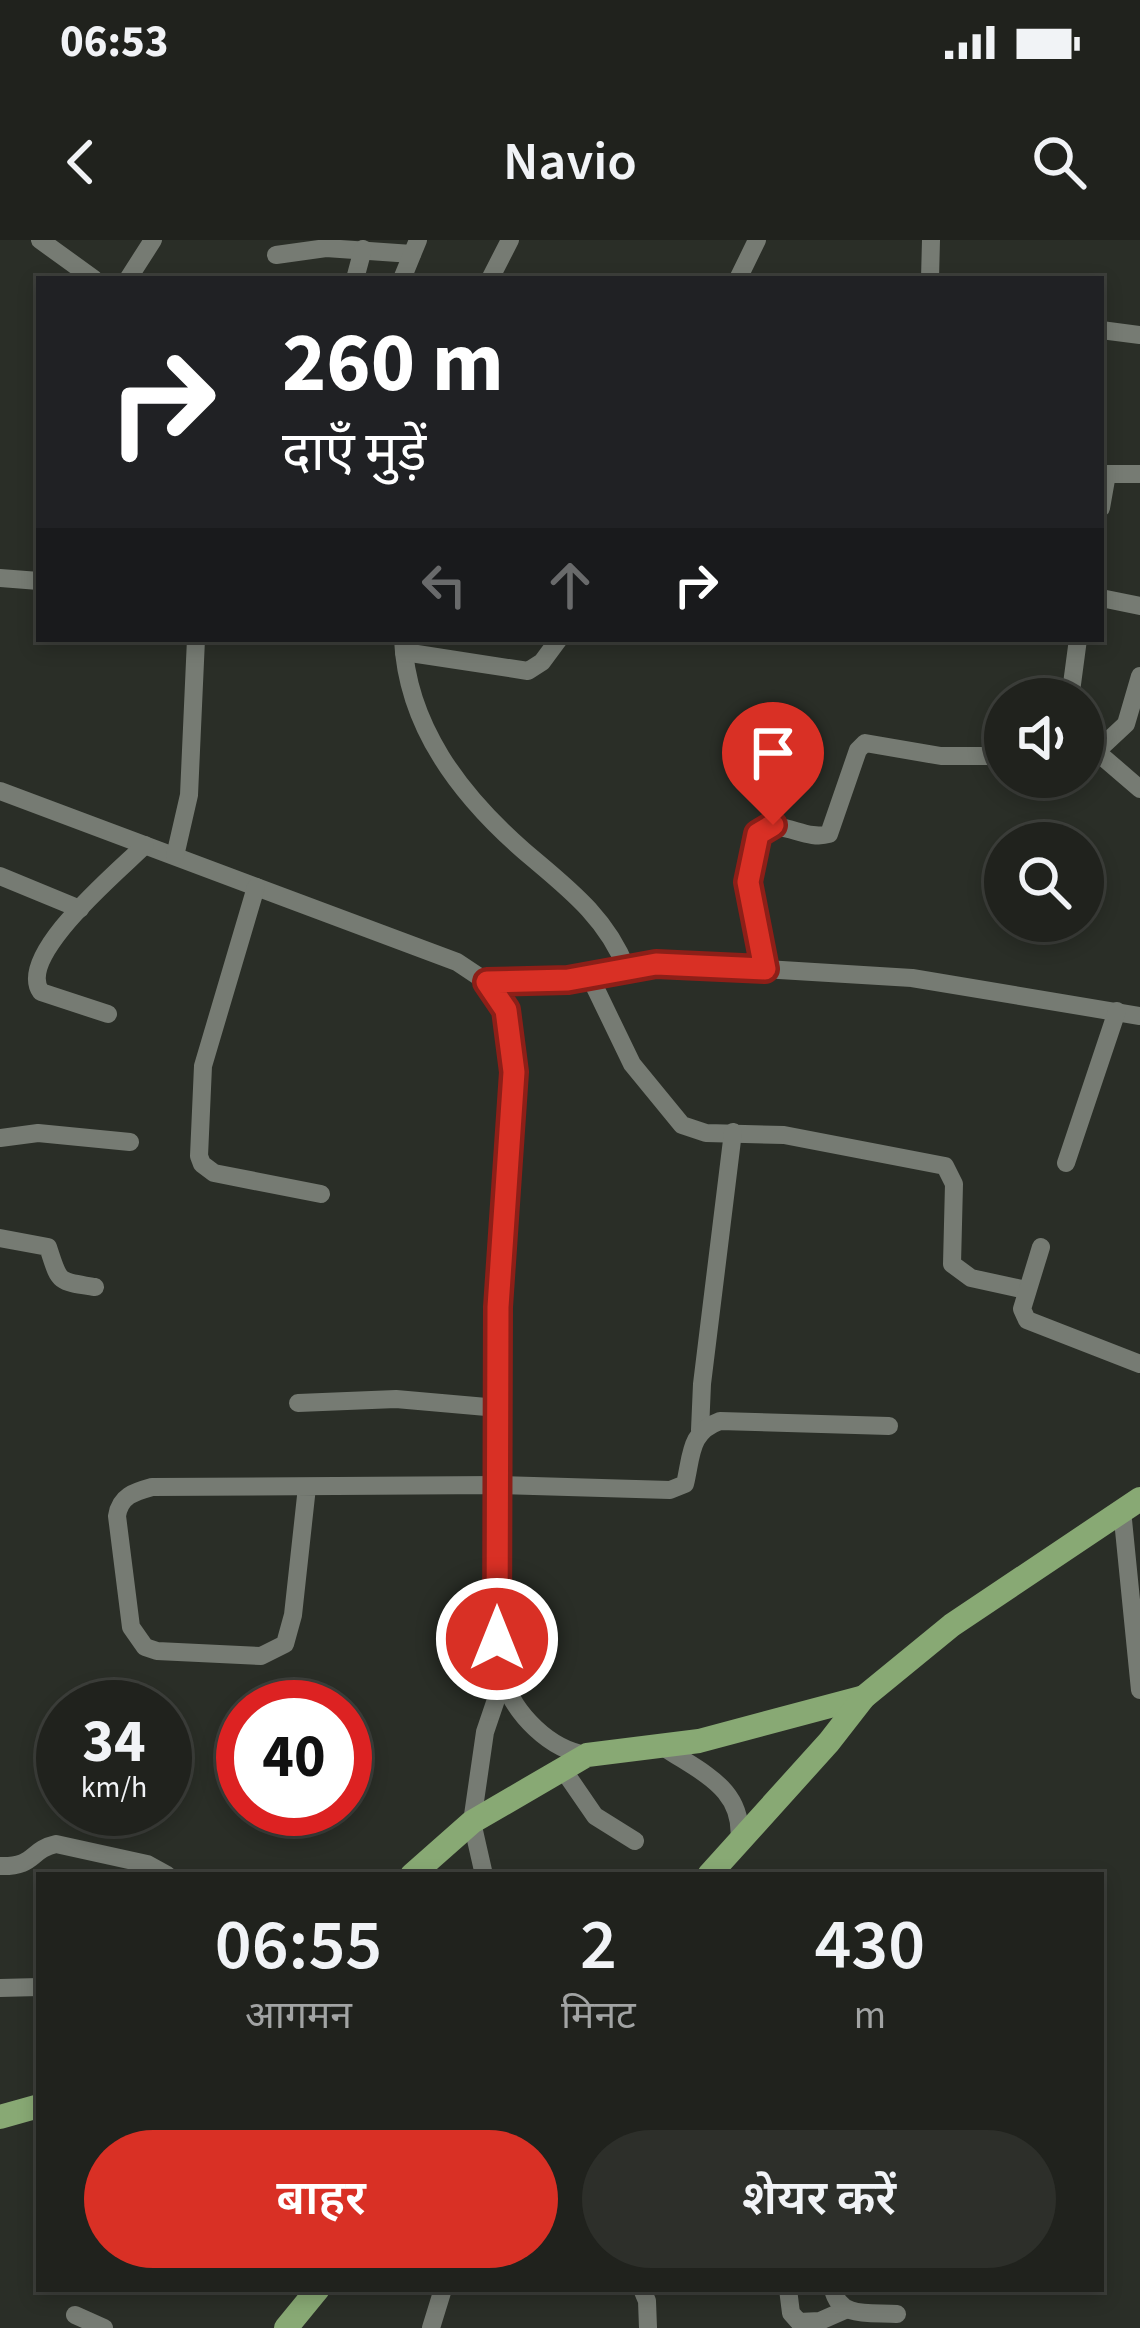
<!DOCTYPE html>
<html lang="hi">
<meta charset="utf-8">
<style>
body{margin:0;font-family:"Source Sans 3","Noto Sans Devanagari",sans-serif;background:#2d2f2a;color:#f1f3f6;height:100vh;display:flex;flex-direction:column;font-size:45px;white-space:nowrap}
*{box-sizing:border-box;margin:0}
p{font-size:39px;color:#a2a4a4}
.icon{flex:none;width:66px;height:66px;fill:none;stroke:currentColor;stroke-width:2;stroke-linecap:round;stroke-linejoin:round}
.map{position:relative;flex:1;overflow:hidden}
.panel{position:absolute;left:36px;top:1632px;width:1068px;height:420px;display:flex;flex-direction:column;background:#20221d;border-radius:0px;box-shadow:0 6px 18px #0003,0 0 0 3px #3d3f3b}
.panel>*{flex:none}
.banner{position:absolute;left:36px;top:36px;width:1068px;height:366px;border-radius:0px;box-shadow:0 6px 18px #0003,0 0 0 3px #3d3f3b;background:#202124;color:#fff;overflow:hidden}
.controls{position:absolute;left:984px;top:438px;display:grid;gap:24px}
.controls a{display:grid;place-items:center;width:120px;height:120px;border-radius:50%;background:#20221d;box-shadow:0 6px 18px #0003,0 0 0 3px #3d3f3b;font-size:60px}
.speed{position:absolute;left:36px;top:1440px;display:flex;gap:24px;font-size:60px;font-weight:700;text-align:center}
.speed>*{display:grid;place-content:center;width:156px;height:156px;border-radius:50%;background:#20221d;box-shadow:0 6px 18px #0003,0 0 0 3px #3d3f3b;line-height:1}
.speed small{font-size:30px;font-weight:400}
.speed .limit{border:18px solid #d22;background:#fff;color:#111}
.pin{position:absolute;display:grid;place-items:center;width:102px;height:102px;color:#fff;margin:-123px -51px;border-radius:50% 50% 50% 0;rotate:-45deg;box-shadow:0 0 12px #0007}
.pin .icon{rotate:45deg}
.me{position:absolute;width:132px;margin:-66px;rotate:0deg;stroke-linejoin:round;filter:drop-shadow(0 0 9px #0008)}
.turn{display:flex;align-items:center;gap:42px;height:252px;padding:0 48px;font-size:54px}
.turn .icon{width:156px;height:156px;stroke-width:2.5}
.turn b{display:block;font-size:84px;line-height:102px}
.lanes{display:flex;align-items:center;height:114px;padding:0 48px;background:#0003;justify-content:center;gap:60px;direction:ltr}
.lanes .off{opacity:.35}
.eta{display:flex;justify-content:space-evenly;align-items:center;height:204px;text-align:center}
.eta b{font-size:72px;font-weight:600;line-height:84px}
.cta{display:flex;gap:24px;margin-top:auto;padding:24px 48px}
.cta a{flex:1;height:138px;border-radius:72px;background:#d93025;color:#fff;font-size:48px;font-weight:600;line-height:138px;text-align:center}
.cta a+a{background:#2d2f2a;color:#f1f3f6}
.status{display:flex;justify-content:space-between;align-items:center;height:84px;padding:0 60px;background:#20221d;direction:ltr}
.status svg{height:33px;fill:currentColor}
header{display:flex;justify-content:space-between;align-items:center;height:156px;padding:0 48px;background:#20221d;font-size:54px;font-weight:600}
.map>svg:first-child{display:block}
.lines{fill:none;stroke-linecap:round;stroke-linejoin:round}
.minor{stroke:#767b73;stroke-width:18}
.major{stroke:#88a974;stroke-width:24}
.route-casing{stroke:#8d1f18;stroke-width:30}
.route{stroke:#d93025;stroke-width:21}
</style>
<div class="status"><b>06:53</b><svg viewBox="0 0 49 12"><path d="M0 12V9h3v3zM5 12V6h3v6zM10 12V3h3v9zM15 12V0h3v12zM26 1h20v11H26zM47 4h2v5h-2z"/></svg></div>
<header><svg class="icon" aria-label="back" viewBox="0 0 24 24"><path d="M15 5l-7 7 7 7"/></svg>Navio<svg class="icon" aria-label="search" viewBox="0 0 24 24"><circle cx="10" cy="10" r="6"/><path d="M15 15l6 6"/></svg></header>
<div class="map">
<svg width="1140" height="2088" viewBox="0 0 1140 2088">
<rect width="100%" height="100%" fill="#2a2e27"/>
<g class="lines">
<g class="minor">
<polyline points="40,0 94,39"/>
<polyline points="276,15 326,8 412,14"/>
<polyline points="128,39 153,0"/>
<polyline points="355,39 363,9"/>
<polyline points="402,39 418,0"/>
<polyline points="490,39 510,0"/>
<polyline points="738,39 757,0"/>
<polyline points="930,39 931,0"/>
<polyline points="1101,90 1140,95"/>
<polyline points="1101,234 1140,234"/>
<polyline points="1101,268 1107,234"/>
<polyline points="0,338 39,341"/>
<polyline points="1101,358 1140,366"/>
<path d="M403,399C407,486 460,555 524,611C565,646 606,676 626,728"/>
<polyline points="404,412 528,431 542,422 559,399"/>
<polyline points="1070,459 1078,399"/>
<polyline points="1083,500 1140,549"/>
<polyline points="1096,512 1126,484 1140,436"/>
<path d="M0,551L457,722L487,742L505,770L512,800L514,832L498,1067L497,1399C499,1412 499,1427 503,1438C514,1474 550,1510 587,1515"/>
<polyline points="175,616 189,555 196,399"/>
<polyline points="0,636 80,669"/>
<polyline points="256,647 203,826 199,916 202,924 214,933 321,954"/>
<path d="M765,729L748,642L761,589C784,580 806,601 829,594L858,510L865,503L941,516H994"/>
<polyline points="590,737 632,824 682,885 706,893 784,895 945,926 954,944 952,1024 971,1038 1026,1050"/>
<polyline points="487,742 568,740 626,728 682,724 912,738 1140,776"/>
<path d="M108,774L41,752C15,716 120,630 145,605"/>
<polyline points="0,898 38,893 130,902"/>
<polyline points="1066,923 1117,771"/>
<path d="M0,998L48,1007C60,1043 56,1041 95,1047"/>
<polyline points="1041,1007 1022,1069 1027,1080 1140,1124"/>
<polyline points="298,1163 396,1159 498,1168"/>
<polyline points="700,1190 702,1144 733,892"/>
<path d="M307,1247L293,1375L285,1404L261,1416L157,1411L145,1407L131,1387L117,1276C120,1256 134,1252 152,1247L498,1245L670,1250L685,1244C692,1215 689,1192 720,1181L889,1186"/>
<polyline points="1122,1270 1140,1450"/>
<path d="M662,1506C701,1533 746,1548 739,1604"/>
<polyline points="562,1528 595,1576 635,1601"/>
<path d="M0,1626C36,1627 29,1610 56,1604L147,1624L167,1635"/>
<polyline points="484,1635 472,1582 485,1492 503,1439"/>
<polyline points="0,1748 39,1747"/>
<polyline points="642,2049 647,2061 648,2088"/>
<polyline points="788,2049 791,2073 799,2082 820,2081 845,2070"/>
<path d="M833,2049C839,2079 871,2072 897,2074"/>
<polyline points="75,2075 104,2088"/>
<polyline points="431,2088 443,2049"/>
</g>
<g class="major">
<polyline points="412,1635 472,1582 587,1515 699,1501 864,1457"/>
<polyline points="709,1635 829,1502 864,1457 952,1385 1140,1259"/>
<polyline points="0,1877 39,1866"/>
<polyline points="286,2088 318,2049"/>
</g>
</g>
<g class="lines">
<defs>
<polyline id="route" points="497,1399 498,1067 514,832 506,770 487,742 568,740 656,724 765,729 748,642 758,594 773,585"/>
</defs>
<use href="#route" class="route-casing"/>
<use href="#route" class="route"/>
</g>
</svg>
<div class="controls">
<a><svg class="icon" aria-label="sound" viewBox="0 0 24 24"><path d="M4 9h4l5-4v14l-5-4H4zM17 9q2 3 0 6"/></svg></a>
<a><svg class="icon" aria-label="search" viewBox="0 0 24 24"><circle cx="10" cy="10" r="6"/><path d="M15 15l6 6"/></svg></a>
</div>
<div class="speed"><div>34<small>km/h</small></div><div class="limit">40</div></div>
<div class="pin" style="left:773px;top:585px;background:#d93025"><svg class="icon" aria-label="arrive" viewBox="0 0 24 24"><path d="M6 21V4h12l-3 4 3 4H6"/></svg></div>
<svg class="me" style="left:497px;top:1399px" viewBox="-20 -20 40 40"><circle r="17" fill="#d93025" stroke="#fff" stroke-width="3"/><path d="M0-11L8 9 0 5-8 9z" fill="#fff"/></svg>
<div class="banner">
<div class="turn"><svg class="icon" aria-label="right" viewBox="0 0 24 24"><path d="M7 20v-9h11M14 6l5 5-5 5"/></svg><div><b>260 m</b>दाएँ मुड़ें</div></div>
<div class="lanes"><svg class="icon off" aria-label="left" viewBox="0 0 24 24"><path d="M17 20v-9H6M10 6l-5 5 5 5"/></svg><svg class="icon off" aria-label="ahead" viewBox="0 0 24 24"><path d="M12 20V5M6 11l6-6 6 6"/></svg><svg class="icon" aria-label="right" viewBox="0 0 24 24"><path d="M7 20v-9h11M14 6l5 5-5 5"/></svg></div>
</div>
<section class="panel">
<div class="eta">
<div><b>06:55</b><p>आगमन</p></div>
<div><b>2</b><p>मिनट</p></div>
<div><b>430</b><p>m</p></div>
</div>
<div class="cta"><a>बाहर</a><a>शेयर करें</a></div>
</section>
</div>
